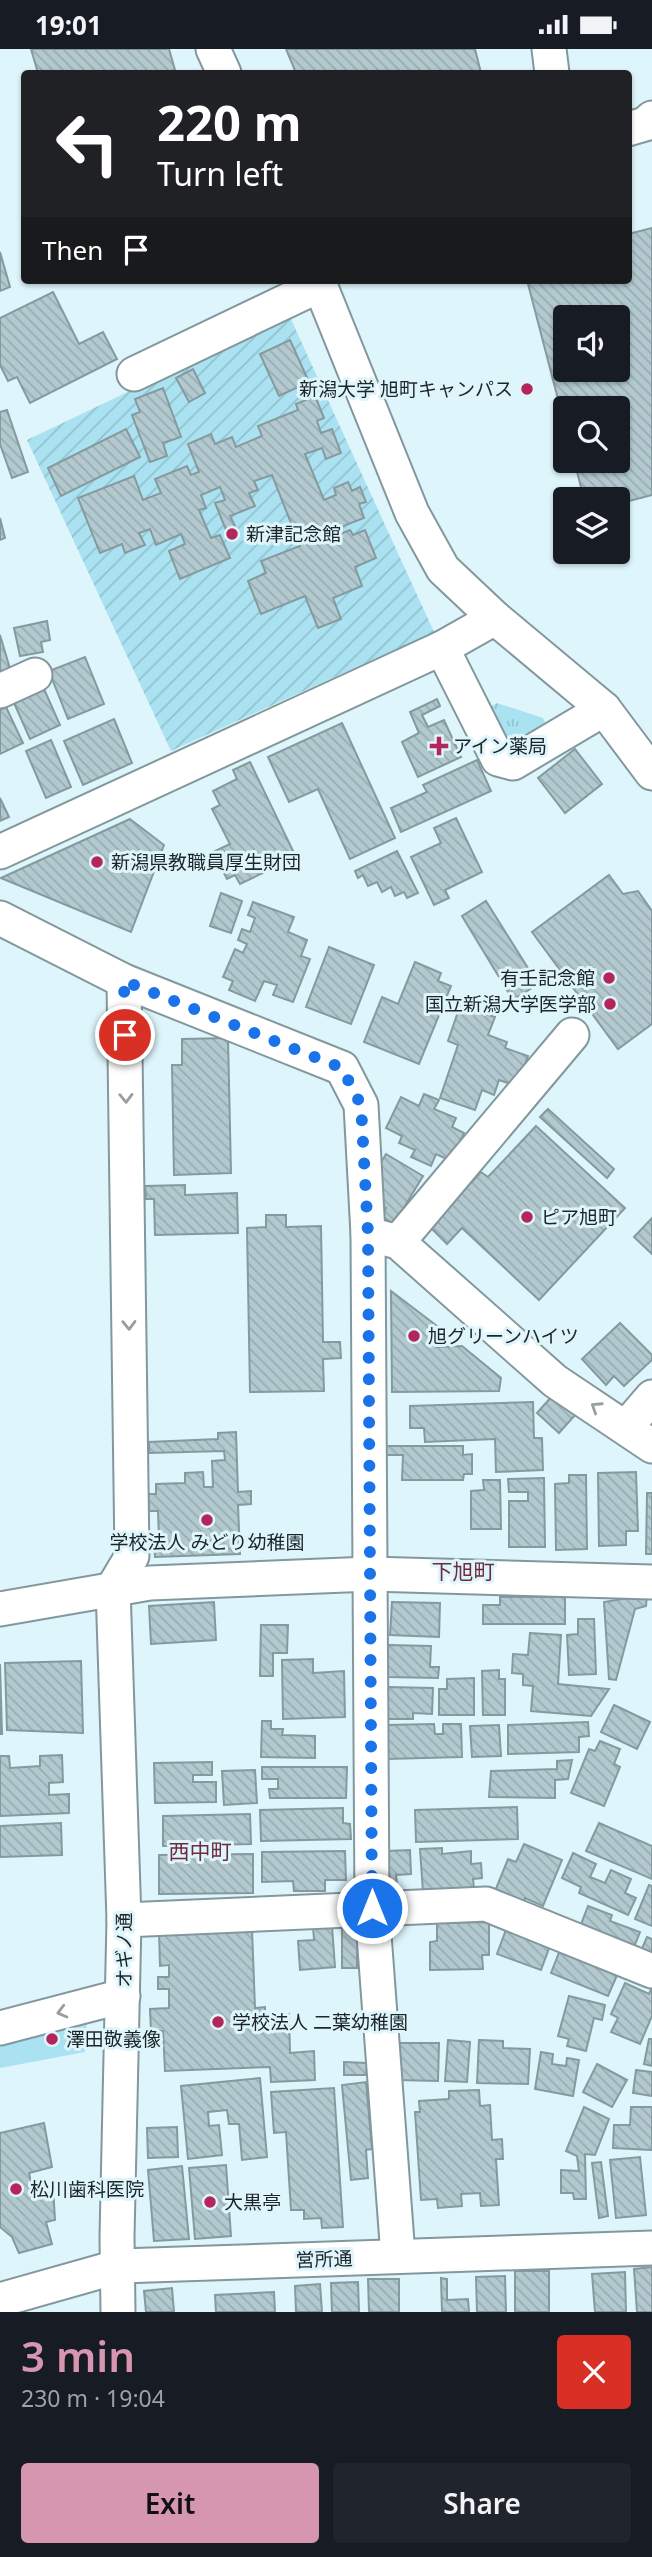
<!DOCTYPE html>
<meta charset="utf-8">
<style>
body{margin:0;font-family:"Noto Sans","Noto Sans JP",sans-serif;background:#20242c;color:#f1f3f6;height:100vh;display:flex;flex-direction:column;font-size:26px;white-space:nowrap}
*{box-sizing:border-box;margin:0}
p{font-size:23px;color:#9ea1a6}
.icon{flex:none;width:38px;height:38px;fill:none;stroke:currentColor;stroke-width:2;stroke-linecap:round;stroke-linejoin:round}
.map{position:relative;height:2263px;overflow:hidden}
.panel{display:flex;flex-direction:column;background:#171b24;flex:1}
.panel>*{flex:none}
.top-card{position:absolute;left:21px;top:21px;width:611px;height:214px;border-radius:7px;box-shadow:0 2px 5px #0004;background:#202124;color:#fff;overflow:hidden}
.tools{position:absolute;left:553px;top:256px;display:grid;gap:14px}
.tools a{display:grid;place-items:center;width:77px;height:77px;border-radius:7px;background:#171b24;box-shadow:0 2px 5px #0004;font-size:35px}
.pin{position:absolute;display:grid;place-items:center;width:60px;height:60px;color:#fff;margin:-30px;border:4px solid #fff;border-radius:50%;box-shadow:0 2px 7px #0007}
.me{position:absolute;width:77px;margin:-38px;rotate:0deg;stroke-linejoin:round;filter:drop-shadow(0 0 5px #0008)}
.turn{display:flex;align-items:center;gap:24px;height:147px;padding:0 21px;font-size:32px}
.turn .icon{width:91px;height:91px;stroke-width:2.5}
.turn b{display:block;font-size:49px;line-height:60px}
.then{display:flex;align-items:center;height:66px;padding:0 21px;background:#0003;gap:14px;font-size:26px}
.round{display:grid;place-items:center;flex:none;width:74px;height:74px;border-radius:7px;background:#20242c}
.headline{display:flex;align-items:center;justify-content:space-between;height:119px;padding:0 21px}
h1{font-size:42px;font-weight:600;line-height:52px;color:#d696af}
.cta{display:flex;gap:14px;margin-top:auto;padding:14px 21px}
.cta a{flex:1;height:80px;border-radius:7px;background:#d696af;color:#111;font-size:28px;font-weight:600;line-height:80px;text-align:center}
.cta a+a{background:#20242c;color:#f1f3f6}
.status{display:flex;justify-content:space-between;align-items:center;height:49px;padding:0 35px;background:#171b24;direction:ltr}
.status svg{height:19px;fill:currentColor}
.map>svg:first-child{display:block}
.grass{fill:url(#grass-tufts)}
.park{fill:#aae2f1}
.garden{fill:url(#garden-furrows)}
.building{fill:url(#building-back-hatch);stroke:#849a9f;stroke-width:2;fill-rule:evenodd}
.lines{fill:none;stroke-linecap:round;stroke-linejoin:round}
.minor-casing{stroke:#82989d;stroke-width:37}
.minor{stroke:#fff;stroke-width:33}
.oneway{stroke:#999d9e}
.route{stroke:#1a73e8;stroke-width:12;stroke-dasharray:0 21.6}
.poi-dot{fill:#b42559;stroke:#ddf5fb;stroke-width:2.5}
.labels{text-anchor:middle;stroke-width:6;stroke-linejoin:round;paint-order:stroke}
.poi-label{font-size:19px;fill:#1d2528;stroke:#ddf5fb;text-anchor:start}
.street-label{font-size:19px;fill:#1d2528;stroke:#ddf5fb}
.neighbourhood-label{font-size:21px;fill:#6f2a3e;stroke:#ddf5fb}
</style>
<div class="status"><b>19:01</b><svg viewBox="0 0 49 12"><path d="M0 12V9h3v3zM5 12V6h3v6zM10 12V3h3v9zM15 12V0h3v12zM26 1h20v11H26zM47 4h2v5h-2z"/></svg></div>
<div class="map">
<svg width="652" height="2263" viewBox="0 0 652 2263">
<defs>
<pattern id="grass-tufts" width="24" height="20" patternUnits="userSpaceOnUse" patternTransform="scale(1.75)"><rect width="24" height="20" fill="#aae2f1"/><path d="M3 7l-1-3M5 7V3M7 7l1-3M15 17l-1-3M17 17v-4M19 17l1-3" fill="none" stroke="#92c2cf"/></pattern>
<pattern id="garden-furrows" width="10" height="10" patternUnits="userSpaceOnUse" patternTransform="scale(1.75)"><rect width="10" height="10" fill="#aae2f1"/><path d="M-1 1l2-2M0 10L10 0M9 11l2-2" fill="none" stroke="#92c2cf"/></pattern>
<pattern id="building-back-hatch" width="6" height="6" patternUnits="userSpaceOnUse" patternTransform="scale(1.75)"><rect width="6" height="6" fill="#b2c9cf"/><path d="M-1 5l2 2M0 0l6 6M5-1l2 2" fill="none" stroke="#99acb2"/></pattern>
</defs>
<rect width="100%" height="100%" fill="#ddf5fb"/>
<polygon class="grass" points="497,654 543,669 547,677 512,702 482,663"/>
<polygon class="park" points="87,1970 85,2003 0,2019 0,1991"/>
<polygon class="garden" points="289,266 434,583 171,702 27,391"/>
<g class="building">
<polygon points="31,0 169,0 175,21 165,24 38,24"/>
<polygon points="286,0 475,0 481,24 296,24"/>
<path d="M652,179V446L618,455V450H584L574,411H618V359H565V377L527,231H628V185ZM565,268H618V320H565Z"/>
<polygon points="0,203 10,238 0,242"/>
<polygon points="53,243 79,295 103,283 117,310 30,354 17,328 8,332 0,316 0,269"/>
<polygon points="290,291 309,333 279,347 260,305"/>
<polygon points="193,320 205,344 189,353 176,329"/>
<polygon points="163,339 181,388 163,394 167,407 150,413 132,366 140,363 135,350"/>
<polygon points="315,347 324,369 317,372 321,384 332,380 341,404 326,410 322,399 305,405 324,451 336,446 334,439 348,433 352,442 360,438 366,453 359,455 364,469 338,479 340,485 350,481 353,486 365,481 376,509 355,518 362,537 333,549 341,570 318,579 305,547 261,565 248,532 266,524 261,512 300,497 272,426 254,432 258,441 249,444 255,457 230,467 235,477 226,481 215,454 225,451 220,438 201,446 206,459 199,461 211,489 220,486 230,509 180,530 169,502 185,495 181,485 156,496 150,480 139,484 145,496 125,504 122,495 100,504 78,449 134,427 143,451 161,444 155,430 187,417 191,426 199,423 188,395 211,385 215,395 232,388 236,398 262,387 258,377 298,361 296,355"/>
<polygon points="7,361 28,423 12,429 0,395 0,363"/>
<polygon points="126,380 140,408 61,447 48,419"/>
<polygon points="0,469 5,489 0,491"/>
<polygon points="47,572 50,591 41,593 43,603 20,607 14,579"/>
<polygon points="0,586 11,623 0,626"/>
<polygon points="85,608 104,655 68,670 49,622"/>
<polygon points="44,640 60,676 30,690 14,654"/>
<polygon points="437,650 440,657 422,666 428,678 444,671 461,708 418,728 402,693 419,684 410,663"/>
<polygon points="6,658 23,694 0,705 0,661"/>
<polygon points="114,670 132,714 83,736 64,692"/>
<polygon points="342,674 395,789 350,810 318,740 289,753 268,708"/>
<polygon points="51,691 71,738 46,749 26,702"/>
<polygon points="575,700 602,735 565,764 538,729"/>
<polygon points="477,711 491,742 401,783 391,759 427,743 423,736"/>
<polygon points="250,713 296,808 240,835 235,826 227,830 213,803 230,795 212,760 220,756 213,742 237,730 233,721"/>
<polygon points="0,749 9,768 0,772"/>
<polygon points="456,769 482,823 445,841 449,849 434,856 411,808 441,794 434,779"/>
<polygon points="130,770 164,796 131,883 1,829"/>
<polygon points="397,802 418,844 407,849 404,843 395,847 391,838 382,843 377,833 368,837 363,826 358,829 355,822"/>
<polygon points="609,826 623,845 638,842 652,862 652,975 618,1000 532,883"/>
<polygon points="221,844 242,852 231,884 210,877"/>
<polygon points="486,852 538,935 513,951 462,867"/>
<polygon points="253,853 294,868 288,883 307,891 301,907 310,910 293,953 273,946 277,936 264,932 255,952 229,941 233,932 223,928 235,900 243,904 247,895 238,891 242,880 250,883 255,869 248,866"/>
<polygon points="329,898 374,916 351,975 306,958"/>
<polygon points="415,913 441,924 438,932 451,937 419,1015 364,993 382,948 398,955"/>
<polygon points="463,948 476,952 473,961 495,968 488,986 507,993 505,999 528,1007 517,1037 499,1031 494,1046 482,1041 475,1061 440,1049 458,996 448,992"/>
<polygon points="228,989 231,1124 174,1126 172,1016 182,1016 182,990"/>
<polygon points="424,1045 439,1051 434,1060 456,1069 452,1078 464,1084 451,1112 436,1105 431,1117 411,1108 415,1101 399,1094 402,1087 386,1079 401,1048 419,1057"/>
<polygon points="548,1060 614,1120 607,1129 540,1068"/>
<polygon points="536,1077 625,1159 539,1251 462,1179 447,1195 430,1178 481,1123 488,1128"/>
<polygon points="386,1105 423,1127 394,1175 381,1167 386,1159 378,1154 383,1146 376,1142 382,1132 373,1126"/>
<polygon points="185,1136 185,1146 237,1144 238,1184 155,1186 154,1150 146,1150 145,1137"/>
<polygon points="266,1166 286,1166 286,1178 321,1177 323,1293 340,1293 341,1309 323,1310 324,1342 250,1343 247,1179 266,1178"/>
<polygon points="652,1169 652,1205 634,1188"/>
<polygon points="391,1242 437,1277 436,1298 462,1297 501,1329 499,1342 392,1343"/>
<polygon points="620,1274 652,1306 652,1311 624,1337 614,1327 606,1336 582,1310"/>
<polygon points="553,1346 575,1366 559,1384 537,1364"/>
<polygon points="533,1353 534,1389 542,1389 543,1421 496,1423 495,1390 425,1393 424,1379 410,1379 410,1357"/>
<polygon points="236,1383 238,1443 251,1442 251,1455 238,1456 240,1505 155,1508 154,1491 159,1490 158,1462 149,1462 148,1445 156,1445 156,1435 185,1434 185,1424 203,1423 204,1438 213,1438 212,1412 225,1411 224,1402 149,1404 149,1393 218,1390 218,1384"/>
<polygon points="382,1397 463,1397 463,1406 472,1405 472,1425 464,1425 463,1431 402,1431 403,1406 382,1406"/>
<polygon points="636,1423 638,1482 626,1482 626,1496 599,1497 598,1424"/>
<polygon points="569,1426 586,1426 587,1500 556,1501 555,1435 569,1434"/>
<polygon points="544,1429 545,1498 509,1498 509,1452 528,1452 528,1443 509,1443 508,1430"/>
<polygon points="483,1431 500,1431 501,1480 471,1480 471,1442 484,1441"/>
<polygon points="647,1444 652,1444 652,1505 646,1505"/>
<polygon points="647,1546 646,1557 635,1560 616,1631 609,1630 604,1553"/>
<polygon points="500,1548 565,1548 565,1575 483,1575 483,1556 500,1556"/>
<polygon points="214,1553 216,1591 151,1595 149,1557"/>
<polygon points="392,1553 440,1554 439,1588 390,1586"/>
<polygon points="578,1570 594,1570 596,1625 569,1626 567,1586 578,1585"/>
<polygon points="261,1576 288,1576 287,1604 273,1604 273,1627 260,1627"/>
<polygon points="530,1584 561,1586 558,1635 609,1640 591,1667 531,1662 533,1637 523,1636 523,1625 512,1624 513,1605 528,1606"/>
<polygon points="388,1596 431,1597 430,1618 439,1618 438,1629 388,1628"/>
<polygon points="313,1610 313,1624 344,1622 345,1668 283,1670 282,1611"/>
<polygon points="81,1612 83,1684 7,1681 5,1614"/>
<polygon points="0,1615 2,1685 0,1685"/>
<polygon points="499,1621 499,1630 505,1630 505,1666 483,1666 482,1622"/>
<polygon points="474,1629 474,1666 439,1666 439,1640 447,1640 447,1630"/>
<polygon points="388,1638 433,1639 432,1665 413,1664 413,1670 387,1670"/>
<polygon points="614,1656 650,1673 637,1700 601,1683"/>
<polygon points="262,1672 271,1672 271,1680 283,1680 282,1686 315,1687 315,1709 261,1708"/>
<polygon points="588,1673 589,1687 579,1688 579,1703 508,1705 508,1676"/>
<polygon points="434,1675 435,1685 443,1685 443,1675 461,1675 462,1708 387,1710 386,1676"/>
<polygon points="499,1676 501,1707 472,1708 470,1677"/>
<polygon points="600,1692 620,1700 614,1715 620,1718 604,1757 571,1744 589,1700 595,1702"/>
<polygon points="62,1706 63,1733 49,1734 49,1746 69,1745 69,1764 0,1767 0,1707 9,1707 10,1719 40,1717 40,1707"/>
<polygon points="572,1711 568,1730 555,1731 555,1749 489,1748 491,1722 557,1720 557,1712"/>
<polygon points="212,1713 212,1726 193,1726 193,1733 216,1733 216,1753 155,1754 154,1714"/>
<polygon points="262,1718 347,1718 346,1749 270,1749 269,1740 278,1740 278,1730 262,1730"/>
<polygon points="255,1721 257,1754 224,1756 222,1722"/>
<polygon points="517,1758 518,1790 416,1793 415,1761"/>
<polygon points="343,1759 343,1774 350,1775 351,1790 261,1792 260,1761"/>
<polygon points="250,1765 251,1795 163,1797 163,1767"/>
<polygon points="61,1774 62,1806 0,1808 0,1777"/>
<polygon points="599,1774 652,1797 652,1830 586,1802"/>
<polygon points="524,1795 562,1811 543,1857 525,1849 521,1859 493,1847 508,1810 516,1813"/>
<polygon points="442,1799 442,1805 471,1802 471,1815 481,1814 482,1829 473,1830 474,1839 423,1843 420,1800"/>
<polygon points="410,1801 411,1825 396,1826 398,1846 391,1846 387,1802"/>
<polygon points="345,1802 346,1831 325,1831 325,1842 294,1842 293,1832 262,1833 262,1803"/>
<polygon points="573,1804 596,1815 590,1828 605,1834 611,1821 631,1830 625,1844 636,1849 628,1866 579,1844 581,1838 562,1829"/>
<polygon points="253,1805 253,1844 159,1845 159,1806"/>
<polygon points="649,1836 652,1837 652,1877 635,1870"/>
<polygon points="588,1857 612,1866 610,1872 640,1883 632,1903 578,1883"/>
<rect x="342" y="1872" width="15" height="47"/>
<polygon points="489,1873 489,1906 482,1906 483,1920 430,1921 430,1893 437,1892 437,1874"/>
<polygon points="332,1877 335,1918 300,1921 298,1892 314,1891 313,1878"/>
<polygon points="507,1878 551,1894 541,1921 497,1905"/>
<polygon points="252,1880 255,1959 265,1958 265,1965 289,1965 290,2004 314,2002 315,2031 271,2033 270,2018 165,2022 163,1982 151,1983 150,1960 169,1959 169,1940 158,1940 158,1928 169,1928 169,1916 160,1917 159,1883"/>
<polygon points="647,1888 652,1890 652,1909 640,1904"/>
<polygon points="560,1901 618,1924 608,1947 551,1924"/>
<polygon points="625,1934 649,1945 652,1938 652,1967 640,1995 611,1983 618,1969 611,1965"/>
<polygon points="569,1947 605,1956 602,1971 594,1969 586,2002 567,1997 569,1990 558,1987"/>
<polygon points="649,1990 652,1990 652,2017 644,2015"/>
<polygon points="448,1991 470,1993 467,2033 445,2032"/>
<polygon points="479,1991 503,1992 503,1999 530,2000 528,2035 477,2034"/>
<polygon points="399,1994 439,1994 438,2032 398,2031"/>
<polygon points="541,2003 553,2005 552,2015 566,2017 567,2009 579,2011 573,2047 535,2040"/>
<polygon points="344,2013 367,2014 366,2026 344,2026"/>
<polygon points="597,2015 627,2031 612,2058 583,2043"/>
<polygon points="636,2021 652,2023 652,2047 633,2044"/>
<polygon points="260,2029 267,2108 242,2111 239,2075 229,2075 227,2061 208,2063 209,2077 219,2076 222,2106 188,2110 181,2037"/>
<polygon points="366,2033 372,2100 366,2101 368,2129 351,2131 342,2036"/>
<polygon points="334,2039 343,2178 322,2179 321,2169 304,2170 304,2161 291,2161 286,2083 274,2084 271,2043"/>
<polygon points="479,2041 480,2057 490,2056 492,2091 502,2090 503,2110 496,2110 499,2156 481,2157 480,2144 461,2145 462,2157 438,2159 437,2150 421,2151 415,2063 420,2063 419,2052 449,2050 449,2042"/>
<polygon points="584,2058 609,2070 595,2106 585,2105 586,2150 574,2150 573,2144 561,2144 561,2121 579,2122 577,2107 566,2102"/>
<polygon points="631,2058 652,2058 652,2101 613,2099 614,2076 630,2076"/>
<polygon points="44,2074 52,2118 29,2124 33,2141 53,2138 55,2171 46,2173 52,2195 19,2204 12,2188 0,2178 0,2084"/>
<polygon points="177,2078 178,2108 148,2109 147,2079"/>
<polygon points="640,2108 646,2166 616,2169 610,2111"/>
<polygon points="601,2113 608,2167 599,2169 592,2114"/>
<polygon points="226,2116 231,2187 195,2190 189,2119"/>
<polygon points="182,2117 189,2190 154,2192 148,2121"/>
<polygon points="652,2218 652,2263 637,2263 634,2220"/>
<rect x="515" y="2222" width="34" height="41"/>
<polygon points="625,2223 626,2263 595,2263 592,2225"/>
<polygon points="505,2227 506,2263 477,2263 476,2228"/>
<polygon points="441,2229 447,2230 447,2251 468,2250 469,2263 442,2263"/>
<polygon points="368,2230 399,2230 399,2263 369,2263"/>
<polygon points="358,2233 359,2263 332,2263 331,2234"/>
<polygon points="320,2235 322,2263 296,2263 295,2237"/>
<polygon points="172,2239 174,2263 146,2263 144,2242"/>
<polygon points="274,2243 275,2263 216,2263 215,2246"/>
</g>
<g class="lines">
<defs>
<g id="minor">
<polyline points="213,0 224,24"/>
<polyline points="549,0 552,24"/>
<polyline points="628,80 645,75 652,69"/>
<polyline points="318,231 412,464 443,520 495,569 604,660 652,724"/>
<polyline points="134,325 320,236"/>
<polyline points="442,599 498,710 513,714 604,660"/>
<polyline points="0,642 35,626"/>
<polyline points="0,803 442,599 495,569"/>
<polyline points="0,869 124,932 342,1019 361,1056 368,1185 372,1859 398,2207"/>
<polyline points="368,1185 398,1193 555,1332 652,1397"/>
<polyline points="398,1193 572,986"/>
<polyline points="627,1377 652,1348"/>
<polyline points="0,1560 150,1534 370,1525 652,1533"/>
<polyline points="124,1871 486,1855 652,1922"/>
<polyline points="0,1979 123,1947"/>
<polyline points="0,2251 120,2217 652,2199"/>
<polyline points="118,2263 117,2188 124,1871 113,1539 132,1507 124,932"/>
</g>
</defs>
<use href="#minor" class="minor-casing"/>
<use href="#minor" class="minor"/>
</g>
<defs><path id="oneway-chevron" d="M-2-3.5L2.5 0L-2 3.5" fill="none" stroke-width="1.6" stroke-linecap="round" stroke-linejoin="round" transform="scale(1.75)"/></defs>
<g class="oneway">
<use href="#oneway-chevron" transform="translate(126 1049) rotate(89)"/>
<use href="#oneway-chevron" transform="translate(129 1276) rotate(89)"/>
<use href="#oneway-chevron" transform="translate(596 1358) rotate(-147)"/>
<use href="#oneway-chevron" transform="translate(62 1963) rotate(165)"/>
</g>
<g class="lines">
<polyline class="route" points="125,986 124,932 342,1019 361,1056 368,1185 372,1859"/>
</g>
<g class="poi-dot">
<circle cx="527" cy="340" r="7"/>
<circle cx="232" cy="485" r="7"/>
<path d="M435.5 686.5h7v7h7v7h-7v7h-7v-7h-7v-7h7z"/>
<circle cx="97" cy="813" r="7"/>
<circle cx="609" cy="929" r="7"/>
<circle cx="610" cy="955" r="7"/>
<circle cx="527" cy="1168" r="7"/>
<circle cx="414" cy="1287" r="7"/>
<circle cx="207" cy="1471" r="7"/>
<circle cx="218" cy="1973" r="7"/>
<circle cx="52" cy="1990" r="7"/>
<circle cx="16" cy="2140" r="7"/>
<circle cx="210" cy="2153" r="7"/>
</g>
<g class="labels">
<g class="poi-label">
<text x="513" y="347" text-anchor="end">新潟大学 旭町キャンパス</text>
<text x="246" y="492">新津記念館</text>
<text x="453" y="704">アイン薬局</text>
<text x="111" y="820">新潟県教職員厚生財団</text>
<text x="595" y="936" text-anchor="end">有壬記念館</text>
<text x="596" y="962" text-anchor="end">国立新潟大学医学部</text>
<text x="541" y="1175">ピア旭町</text>
<text x="428" y="1294">旭グリーンハイツ</text>
<text x="207" y="1500" text-anchor="middle">学校法人 みどり幼稚園</text>
<text x="232" y="1980">学校法人 二葉幼稚園</text>
<text x="66" y="1997">澤田敬義像</text>
<text x="30" y="2147">松川歯科医院</text>
<text x="224" y="2160">大黒亭</text>
</g>
<g class="street-label">
<text transform="translate(124 1901) rotate(-90)" y="7">オギノ通</text>
<text transform="translate(324 2210) rotate(-2)" y="7">営所通</text>
</g>
<g class="neighbourhood-label">
<text x="463" y="1530">下旭町</text>
<text x="200" y="1810">西中町</text>
</g>
</g>
</svg>
<div class="tools">
<a><svg class="icon" aria-label="sound" viewBox="0 0 24 24"><path d="M4 9h4l5-4v14l-5-4H4zM17 9q2 3 0 6"/></svg></a>
<a><svg class="icon" aria-label="search" viewBox="0 0 24 24"><circle cx="10" cy="10" r="6"/><path d="M15 15l6 6"/></svg></a>
<a><svg class="icon" aria-label="layers" viewBox="0 0 24 24"><path d="M12 4l9 5-9 5-9-5zM3 14l9 5 9-5"/></svg></a>
</div>
<div class="pin" style="left:125px;top:986px;background:#d93025"><svg class="icon" aria-label="arrive" viewBox="0 0 24 24"><path d="M6 21V4h12l-3 4 3 4H6"/></svg></div>
<svg class="me" style="left:372px;top:1859px" viewBox="-20 -20 40 40"><circle r="17" fill="#1a73e8" stroke="#fff" stroke-width="3"/><path d="M0-11L8 9 0 5-8 9z" fill="#fff"/></svg>
<div class="top-card">
<div class="turn"><svg class="icon" aria-label="left" viewBox="0 0 24 24"><path d="M17 20v-9H6M10 6l-5 5 5 5"/></svg><div><b>220 m</b>Turn left</div></div>
<div class="then">Then<svg class="icon" aria-label="arrive" viewBox="0 0 24 24"><path d="M6 21V4h12l-3 4 3 4H6"/></svg></div>
</div>
</div>
<section class="panel">
<div class="headline"><div><h1>3 min</h1><p>230 m · 19:04</p></div><a class="round" style="background:#d93025;color:#fff"><svg class="icon" aria-label="close" viewBox="0 0 24 24"><path d="M6 6l12 12M18 6L6 18"/></svg></a></div>
<div class="cta"><a>Exit</a><a>Share</a></div>
</section>
